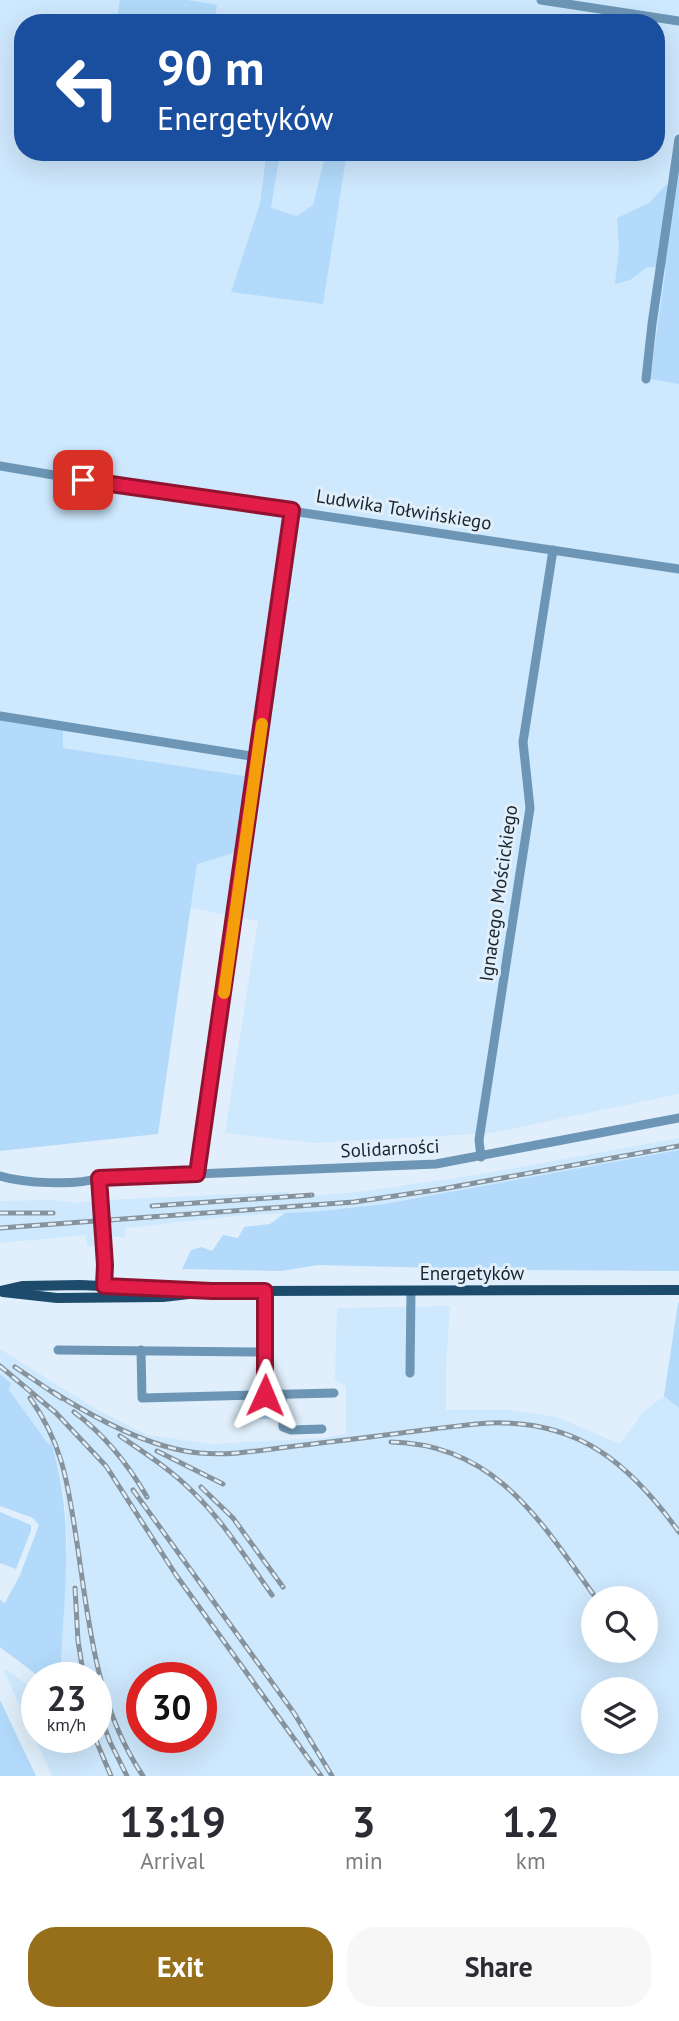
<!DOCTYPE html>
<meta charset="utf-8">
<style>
body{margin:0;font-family:"PT Sans",sans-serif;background:#f7f7f7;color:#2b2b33;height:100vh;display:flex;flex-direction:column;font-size:26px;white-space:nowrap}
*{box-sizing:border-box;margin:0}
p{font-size:23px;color:#7c7c81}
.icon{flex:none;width:38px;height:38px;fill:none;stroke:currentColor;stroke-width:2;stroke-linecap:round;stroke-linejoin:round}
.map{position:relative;height:1776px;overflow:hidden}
.panel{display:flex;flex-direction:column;background:#fff;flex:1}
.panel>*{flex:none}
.top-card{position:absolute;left:14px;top:14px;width:651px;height:147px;border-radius:28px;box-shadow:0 7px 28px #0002;background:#1a4fa0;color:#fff;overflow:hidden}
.tools{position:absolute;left:581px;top:1586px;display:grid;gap:14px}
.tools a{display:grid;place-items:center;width:77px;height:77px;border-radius:50%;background:#fff;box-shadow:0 7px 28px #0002;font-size:35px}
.speed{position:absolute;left:21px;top:1662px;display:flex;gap:14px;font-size:35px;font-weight:700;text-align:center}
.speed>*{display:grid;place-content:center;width:91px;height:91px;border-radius:50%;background:#fff;box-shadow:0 7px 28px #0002;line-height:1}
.speed small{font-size:18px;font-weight:400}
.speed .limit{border:10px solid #d22;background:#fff;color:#111}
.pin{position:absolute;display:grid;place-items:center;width:60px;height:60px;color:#fff;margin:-30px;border-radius:14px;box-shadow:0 4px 10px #0006}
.me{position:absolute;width:77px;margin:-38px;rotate:1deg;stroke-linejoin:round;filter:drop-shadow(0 0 5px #0008)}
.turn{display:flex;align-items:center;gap:24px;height:147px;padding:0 28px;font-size:32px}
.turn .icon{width:91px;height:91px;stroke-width:2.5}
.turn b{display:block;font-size:49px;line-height:60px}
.eta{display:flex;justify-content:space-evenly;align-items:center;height:119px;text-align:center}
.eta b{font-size:42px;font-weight:700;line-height:49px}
.cta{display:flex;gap:14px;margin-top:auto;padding:14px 28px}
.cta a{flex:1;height:80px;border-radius:28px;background:#976e1a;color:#fff;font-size:28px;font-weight:700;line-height:80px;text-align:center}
.cta a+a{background:#f7f7f7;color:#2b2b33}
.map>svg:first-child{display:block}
.built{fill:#cee8fd;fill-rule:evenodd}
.green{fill:#b3dafa}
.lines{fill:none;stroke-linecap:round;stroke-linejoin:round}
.minor{stroke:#6d96b6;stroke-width:9}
.major{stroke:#1d4b6c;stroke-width:10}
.rail-casing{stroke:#86939c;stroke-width:5}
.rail{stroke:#e0effb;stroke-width:2.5;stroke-dasharray:8;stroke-linecap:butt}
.route-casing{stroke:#92132f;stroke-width:18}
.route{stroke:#e11d48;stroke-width:12}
.slow{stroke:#f59e0b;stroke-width:12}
.labels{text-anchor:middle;stroke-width:6;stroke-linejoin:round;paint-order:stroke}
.street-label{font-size:19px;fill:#1a242b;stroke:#e0effb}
</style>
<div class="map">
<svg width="679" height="1776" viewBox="0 0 679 1776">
<rect width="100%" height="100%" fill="#e0effb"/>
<g class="built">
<path d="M0,0H679V1094L491,1133L312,1143L225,1133L258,921L190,908L197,864L245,776L63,748L0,716ZM23,23H656V152H23Z"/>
<polygon points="679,1138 679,1150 384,1204 322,1211 237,1216 125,1228 125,1237 112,1237 112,1230 107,1230 107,1225 97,1226 98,1245 87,1246 86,1235 0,1243 0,1201 51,1200 75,1203 96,1201 97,1207 108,1206 108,1200 192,1196 289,1192 290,1197 357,1192 476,1175"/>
<path d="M450,1306L446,1365V1410H513L556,1417L620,1444L643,1412L664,1396L679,1408V1776H52L4,1671L6,1669L31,1688L37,1684V1738H96V1678H45L61,1667L67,1541L65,1500L59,1468L51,1444L49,1445L9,1390L11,1382L0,1374V1349L96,1409L147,1435L212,1444L323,1438L346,1434V1386L335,1380L337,1308ZM593,1598H646V1650H593ZM142,1678H201V1738H142ZM593,1689H646V1741H593Z"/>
</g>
<g class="green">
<polygon points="120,0 187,0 217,5 214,23 116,23"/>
<polygon points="679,148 679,384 650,379 666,268 647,267 630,280 615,284 619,247 617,218 649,203 666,185 672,184"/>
<polygon points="326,152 347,152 323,304 231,292 260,204 266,157 279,159 271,208 297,216 313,205"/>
<polygon points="0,716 63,726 63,748 245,776 237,852 197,864 158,1134 0,1151"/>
<polygon points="679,1150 679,1271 519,1270 318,1265 281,1271 182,1269 191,1250 201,1247 212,1251 223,1235 238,1238 244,1227 270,1224 285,1213 322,1211 384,1204"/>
<polygon points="678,1303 679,1303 679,1408 664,1396"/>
<path d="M0,1374L11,1383L9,1390L49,1445L51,1443C75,1517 64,1591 61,1667L45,1678H41L0,1647V1600L5,1603L20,1575L39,1525L33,1518L0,1506Z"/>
<polygon points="244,1399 279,1399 278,1419 245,1419"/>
<polygon points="0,1512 31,1525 31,1531 16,1569 0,1563"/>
<polygon points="0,1700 36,1776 0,1776"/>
</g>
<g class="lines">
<g class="minor">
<polyline points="541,0 679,21"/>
<polyline points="646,379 652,324 679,139"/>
<polyline points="0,466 83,480 679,569"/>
<polyline points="0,716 257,757"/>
<polyline points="481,1157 479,1140 530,808 523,742 553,550"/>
<polyline points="197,1174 292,510"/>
<path d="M0,1176C23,1183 76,1186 99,1178L436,1164L679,1118"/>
<polyline points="99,1178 105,1265 104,1286"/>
<polyline points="58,1350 265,1352"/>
<polyline points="141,1350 142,1398 334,1393"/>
<polyline points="410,1373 411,1291"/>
<polyline points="282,1394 283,1427 291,1430 322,1429"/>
<polyline points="265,1395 265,1291"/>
</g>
<g class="major">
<polyline points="0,1291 23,1286 80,1285 212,1291 679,1290"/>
<polyline points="3,1292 57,1298 163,1297 189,1294"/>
</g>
<defs>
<g id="rail">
<polyline points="152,1206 312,1195"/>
<polyline points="0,1213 53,1213"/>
<polyline points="0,1228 354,1202 442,1189 679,1146"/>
<polyline points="0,1366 56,1413 106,1466 176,1575 321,1776"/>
<polyline points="15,1367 61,1398"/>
<path d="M53,1392C95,1418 149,1448 199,1453C231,1456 263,1450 295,1446C340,1441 386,1435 432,1429C451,1427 471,1424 490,1423C579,1420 630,1464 679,1532"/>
<path d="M30,1398C64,1446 68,1486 77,1543C89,1624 96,1706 143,1776"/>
<path d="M74,1412C105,1435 128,1464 147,1497"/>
<path d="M120,1436C145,1453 171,1470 193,1492C224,1522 247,1560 272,1595"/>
<path d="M391,1442C496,1444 541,1522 596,1598"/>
<polyline points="157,1451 223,1484"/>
<polyline points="201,1487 233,1518 283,1587"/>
<polyline points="133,1490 294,1713 332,1776"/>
<polyline points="75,1588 78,1641 84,1678"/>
<polyline points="96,1705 110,1742 127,1776"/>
<polyline points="95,1738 111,1776"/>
</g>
</defs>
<use href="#rail" class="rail-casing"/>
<use href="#rail" class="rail"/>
</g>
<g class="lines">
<defs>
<polyline id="route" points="83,480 292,510 197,1174 99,1178 105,1265 104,1286 212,1291 265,1291 265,1395"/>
</defs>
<use href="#route" class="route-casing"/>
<use href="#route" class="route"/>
<polyline class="slow" points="224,993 262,724"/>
</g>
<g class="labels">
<g class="street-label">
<text transform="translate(404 509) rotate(9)" y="7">Ludwika Tołwińskiego</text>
<text transform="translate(498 893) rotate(-82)" y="7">Ignacego Mościckiego</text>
<text transform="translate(390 1148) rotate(-3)" y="7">Solidarności</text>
<text x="472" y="1280">Energetyków</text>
</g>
</g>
</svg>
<div class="tools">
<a><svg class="icon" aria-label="search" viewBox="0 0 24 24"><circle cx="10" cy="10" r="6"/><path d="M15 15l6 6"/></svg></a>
<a><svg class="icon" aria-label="layers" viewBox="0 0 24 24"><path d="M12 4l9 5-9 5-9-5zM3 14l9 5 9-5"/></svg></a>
</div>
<div class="speed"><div>23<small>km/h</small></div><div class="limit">30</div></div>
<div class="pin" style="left:83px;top:480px;background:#d93025"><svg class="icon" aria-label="arrive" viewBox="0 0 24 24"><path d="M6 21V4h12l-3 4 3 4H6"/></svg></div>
<svg class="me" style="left:265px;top:1395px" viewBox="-20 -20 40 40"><path d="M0-17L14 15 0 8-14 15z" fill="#e11d48" stroke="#fff" stroke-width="4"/></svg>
<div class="top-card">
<div class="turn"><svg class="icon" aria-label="left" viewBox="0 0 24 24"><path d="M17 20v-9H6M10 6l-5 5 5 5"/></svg><div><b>90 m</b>Energetyków</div></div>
</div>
</div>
<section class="panel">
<div class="eta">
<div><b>13:19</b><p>Arrival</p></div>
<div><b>3</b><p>min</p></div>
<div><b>1.2</b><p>km</p></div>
</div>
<div class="cta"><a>Exit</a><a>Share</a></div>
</section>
